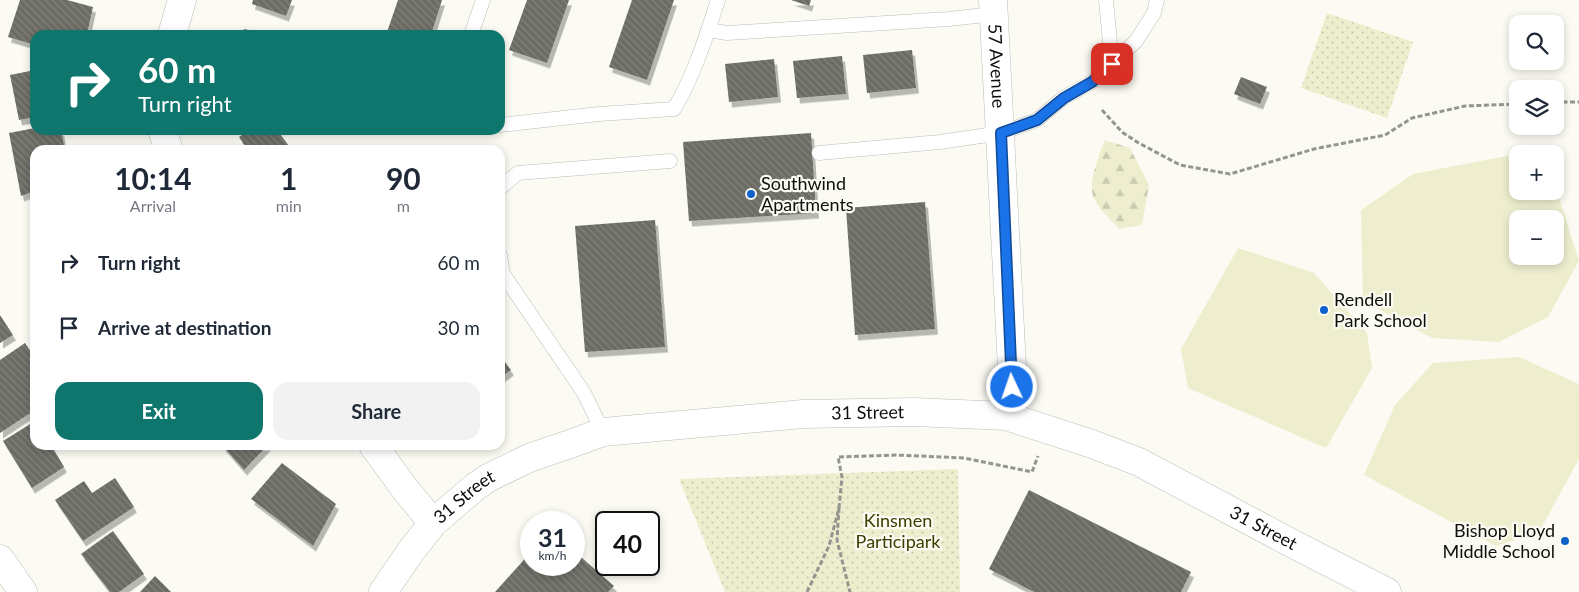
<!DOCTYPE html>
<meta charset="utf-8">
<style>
body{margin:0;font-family:Lato,sans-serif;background:#f2f2f3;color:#1f2937;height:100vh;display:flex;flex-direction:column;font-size:19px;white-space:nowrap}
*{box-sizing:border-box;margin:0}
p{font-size:16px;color:#747a83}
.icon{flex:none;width:28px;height:28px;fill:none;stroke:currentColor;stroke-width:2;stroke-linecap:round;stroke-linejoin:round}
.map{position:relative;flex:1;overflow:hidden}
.sheet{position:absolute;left:30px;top:145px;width:475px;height:305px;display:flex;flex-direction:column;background:#fff;border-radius:15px;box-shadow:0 2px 8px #0003}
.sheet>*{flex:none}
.guide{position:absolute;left:30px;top:30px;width:475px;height:105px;border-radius:15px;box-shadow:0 2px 8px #0003;background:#0f766e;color:#fff;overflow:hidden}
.controls{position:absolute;left:1509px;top:15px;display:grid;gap:10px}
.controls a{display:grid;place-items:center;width:55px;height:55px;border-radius:10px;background:#fff;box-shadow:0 2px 8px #0003;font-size:25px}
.speed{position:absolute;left:520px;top:511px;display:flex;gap:10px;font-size:25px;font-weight:700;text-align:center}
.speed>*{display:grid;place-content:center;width:65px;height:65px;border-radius:50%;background:#fff;box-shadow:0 2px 8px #0003;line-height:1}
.speed small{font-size:12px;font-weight:400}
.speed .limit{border:2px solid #111;border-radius:8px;background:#fff;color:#111}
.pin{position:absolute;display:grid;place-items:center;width:42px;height:42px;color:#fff;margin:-21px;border-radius:10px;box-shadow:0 2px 8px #0006}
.me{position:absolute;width:55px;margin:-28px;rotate:357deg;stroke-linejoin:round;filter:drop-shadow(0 0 4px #0008)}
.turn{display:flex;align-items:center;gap:18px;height:105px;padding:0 25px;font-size:22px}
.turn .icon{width:65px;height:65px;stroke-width:2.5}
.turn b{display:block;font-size:35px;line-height:42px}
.eta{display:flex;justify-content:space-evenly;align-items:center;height:85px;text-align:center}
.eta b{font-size:30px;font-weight:700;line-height:35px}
.action{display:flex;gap:10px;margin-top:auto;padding:10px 25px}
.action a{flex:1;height:58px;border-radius:15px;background:#0f766e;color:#fff;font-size:20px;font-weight:700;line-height:58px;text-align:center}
.action a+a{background:#f2f2f3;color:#1f2937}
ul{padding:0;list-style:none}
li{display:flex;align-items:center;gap:15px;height:65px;padding:0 25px}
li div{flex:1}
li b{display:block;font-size:19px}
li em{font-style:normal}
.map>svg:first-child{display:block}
.green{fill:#eeeecf;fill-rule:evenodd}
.forest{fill:url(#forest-firs)}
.park{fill:url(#park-dots)}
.building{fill:url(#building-back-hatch);filter:url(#shadow)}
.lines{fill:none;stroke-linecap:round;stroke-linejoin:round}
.service-casing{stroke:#bdbdb6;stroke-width:15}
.minor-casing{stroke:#bdbdb6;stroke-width:29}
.tertiary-casing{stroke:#bdbdb6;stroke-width:29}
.path{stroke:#95958f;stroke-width:3;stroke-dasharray:5 2.5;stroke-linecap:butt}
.service{stroke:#fff;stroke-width:14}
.minor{stroke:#fff;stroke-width:28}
.tertiary{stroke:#fff;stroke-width:28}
.route-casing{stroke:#114b97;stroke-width:12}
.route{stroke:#1a73e8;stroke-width:9}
.poi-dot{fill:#0f62cb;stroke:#fbfbf3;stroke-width:2}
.labels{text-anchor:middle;stroke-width:4.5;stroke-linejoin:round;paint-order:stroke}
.street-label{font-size:18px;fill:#0e0e0c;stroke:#fbfbf3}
.poi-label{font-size:18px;fill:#0e0e0c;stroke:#fbfbf3;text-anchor:start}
.park-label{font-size:18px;fill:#3f3d00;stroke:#fbfbf3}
</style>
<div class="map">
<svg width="1579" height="592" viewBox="0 0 1579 592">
<defs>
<pattern id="forest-firs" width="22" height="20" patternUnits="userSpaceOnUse" patternTransform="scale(1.25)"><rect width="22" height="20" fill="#eeeecf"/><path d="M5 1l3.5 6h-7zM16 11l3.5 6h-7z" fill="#cbcbb1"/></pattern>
<pattern id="park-dots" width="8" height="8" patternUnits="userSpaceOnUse" patternTransform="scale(1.25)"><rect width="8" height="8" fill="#eeeecf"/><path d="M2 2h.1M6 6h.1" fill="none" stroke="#cbcbb1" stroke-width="1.8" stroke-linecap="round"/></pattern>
<pattern id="building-back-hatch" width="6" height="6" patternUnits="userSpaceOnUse" patternTransform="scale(1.25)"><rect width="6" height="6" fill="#6c6c65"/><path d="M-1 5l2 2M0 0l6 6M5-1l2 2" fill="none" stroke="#82827d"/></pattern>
<filter id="shadow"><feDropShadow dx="3" dy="5.5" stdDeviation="0" flood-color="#0004"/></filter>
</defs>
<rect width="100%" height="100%" fill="#fbfbf3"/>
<g class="green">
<path d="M1517,154L1518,191H1555V185L1579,261L1548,317L1499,342L1432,338L1363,301L1361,210L1413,174ZM1518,219H1555V256H1518Z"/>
<polygon points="1238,248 1314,273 1367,333 1372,368 1326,448 1188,388 1181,349"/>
<polygon points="1519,357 1577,383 1579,386 1579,459 1539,532 1496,546 1364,475 1395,405 1433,363"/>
</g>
<path class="forest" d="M1105,140L1130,148L1149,185L1142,225L1119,229C1111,219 1099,210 1094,198C1087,184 1100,153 1105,140Z"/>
<g class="park">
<polygon points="1327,13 1413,42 1387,118 1301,88"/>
<polygon points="958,469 960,592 725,592 679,479"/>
</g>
<g class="building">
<polygon points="20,0 67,0 93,7 87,34 77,31 74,35 35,35 35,45 8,37"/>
<polygon points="253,0 292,0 286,16 252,4"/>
<polygon points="398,0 442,0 431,35 386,35"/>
<polygon points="527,0 569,0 547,63 509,50"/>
<polygon points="632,0 674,0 647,80 609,67"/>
<polygon points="791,0 811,0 809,6"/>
<polygon points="244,29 269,34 269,35 243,35"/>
<polygon points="912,50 916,88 867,93 863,55"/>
<polygon points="842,56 846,94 797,98 793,61"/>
<polygon points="774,59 778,97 729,102 725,64"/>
<polygon points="35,70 35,117 19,120 10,75"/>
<polygon points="1241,77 1267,87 1260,104 1234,94"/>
<polygon points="35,128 35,130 61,130 65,150 35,150 35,191 21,196 9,133"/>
<polygon points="249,130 277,130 292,150 248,150 239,137"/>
<polygon points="811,133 816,213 689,221 683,142"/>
<polygon points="925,202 935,329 855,335 846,208"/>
<polygon points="655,220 665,347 585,352 575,226"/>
<polygon points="0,315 13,335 0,343"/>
<polygon points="25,343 35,358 35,410 0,433 0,360"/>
<polygon points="500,355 511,370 500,378"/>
<polygon points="35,421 35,445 51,445 64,467 32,488 3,441"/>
<polygon points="222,445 268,445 244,470"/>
<polygon points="282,463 336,504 313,546 251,499"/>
<polygon points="115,478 134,507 83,541 55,500 84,481 92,493"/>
<polygon points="1029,490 1191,572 1181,592 1034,592 989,569"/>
<polygon points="113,531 144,574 119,592 110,592 81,554"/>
<polygon points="574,551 614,586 608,592 495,592 531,552 531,565 574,565"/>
<polygon points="155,576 171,592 140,592"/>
</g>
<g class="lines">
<defs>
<g id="service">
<polyline points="1106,0 1112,64"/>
<polyline points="708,30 727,33 949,19 994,14"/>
<polyline points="471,35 483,0"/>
<path d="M500,125L599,114L674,109C694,76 706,37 718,0"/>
<polyline points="819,153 940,142 1001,133 1037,120 1063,98 1092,82 1136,41 1154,13 1157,0"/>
<polyline points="500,188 518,173 670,161"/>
<polyline points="500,255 503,274 584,393 603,432"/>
</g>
<g id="minor">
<polyline points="172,35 182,0"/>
<polyline points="162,130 169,150"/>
<polyline points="373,445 405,489 433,523"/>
<polyline points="0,559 23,592"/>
</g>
<g id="tertiary">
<path id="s1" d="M993,0L1013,387L1006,416"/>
<path id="s2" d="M383,592L411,551L433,523L475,487L488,478L529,458L570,444L603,432L803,414L914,412L1006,416L1092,444L1139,462L1295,545L1387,592"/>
</g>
</defs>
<use href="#service" class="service-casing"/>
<use href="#minor" class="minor-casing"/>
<use href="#tertiary" class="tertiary-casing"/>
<g class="path">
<polyline points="1555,102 1579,102"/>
<polyline points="1102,110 1122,132 1137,142 1180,165 1230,174 1314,149 1385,135 1412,118 1465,106 1518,104"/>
<polyline points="839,508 842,477 838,457 896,455 964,458 1032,472 1038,456"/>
<polyline points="807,592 829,546 839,508 837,540 850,592"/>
</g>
<use href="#service" class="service"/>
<use href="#minor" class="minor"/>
<use href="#tertiary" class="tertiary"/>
</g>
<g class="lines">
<defs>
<polyline id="route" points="1012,387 1001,133 1037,120 1064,98 1092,82 1112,64"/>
</defs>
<use href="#route" class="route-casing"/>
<use href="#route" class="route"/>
</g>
<g class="poi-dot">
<circle cx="751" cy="194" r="5"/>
<circle cx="1324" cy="310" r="5"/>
<circle cx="1565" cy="541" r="5"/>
</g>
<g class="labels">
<g class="street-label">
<text dy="6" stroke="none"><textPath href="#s1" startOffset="66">57 Avenue</textPath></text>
<text dy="6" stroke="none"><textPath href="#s2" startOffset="546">31 Street</textPath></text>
<text dy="6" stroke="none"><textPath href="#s2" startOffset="126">31 Street</textPath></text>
<text dy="6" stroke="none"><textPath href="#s2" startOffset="966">31 Street</textPath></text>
</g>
<g class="poi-label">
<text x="761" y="190">Southwind<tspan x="761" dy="21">Apartments</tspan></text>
<text x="1334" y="306">Rendell<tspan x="1334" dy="21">Park School</tspan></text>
<text x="1555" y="537" text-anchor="end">Bishop Lloyd<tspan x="1555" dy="21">Middle School</tspan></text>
</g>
<g class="park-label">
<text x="898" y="527">Kinsmen<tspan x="898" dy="21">Participark</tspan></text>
</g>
</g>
</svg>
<div class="controls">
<a><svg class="icon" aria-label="search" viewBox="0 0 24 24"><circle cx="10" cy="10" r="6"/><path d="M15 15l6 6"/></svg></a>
<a><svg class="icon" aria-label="layers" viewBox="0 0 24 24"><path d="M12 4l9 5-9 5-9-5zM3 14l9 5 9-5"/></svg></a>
<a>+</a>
<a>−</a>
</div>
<div class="speed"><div>31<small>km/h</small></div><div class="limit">40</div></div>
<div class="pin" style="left:1112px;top:64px;background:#d93025"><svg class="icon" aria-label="arrive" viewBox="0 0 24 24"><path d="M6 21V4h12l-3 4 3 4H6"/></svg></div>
<svg class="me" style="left:1012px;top:387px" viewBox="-20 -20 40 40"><circle r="17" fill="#1a73e8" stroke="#fff" stroke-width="3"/><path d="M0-11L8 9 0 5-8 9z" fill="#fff"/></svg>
<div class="guide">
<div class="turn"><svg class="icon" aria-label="right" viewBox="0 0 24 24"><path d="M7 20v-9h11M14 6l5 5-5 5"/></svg><div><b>60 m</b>Turn right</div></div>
</div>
<section class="sheet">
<div class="eta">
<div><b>10:14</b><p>Arrival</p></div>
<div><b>1</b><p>min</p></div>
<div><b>90</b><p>m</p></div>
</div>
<ul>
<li><svg class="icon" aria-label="right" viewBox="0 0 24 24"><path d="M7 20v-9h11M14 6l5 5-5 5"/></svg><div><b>Turn right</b></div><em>60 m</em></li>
<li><svg class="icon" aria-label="arrive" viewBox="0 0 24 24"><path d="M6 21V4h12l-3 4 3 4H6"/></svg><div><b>Arrive at destination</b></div><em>30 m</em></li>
</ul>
<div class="action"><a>Exit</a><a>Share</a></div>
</section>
</div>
